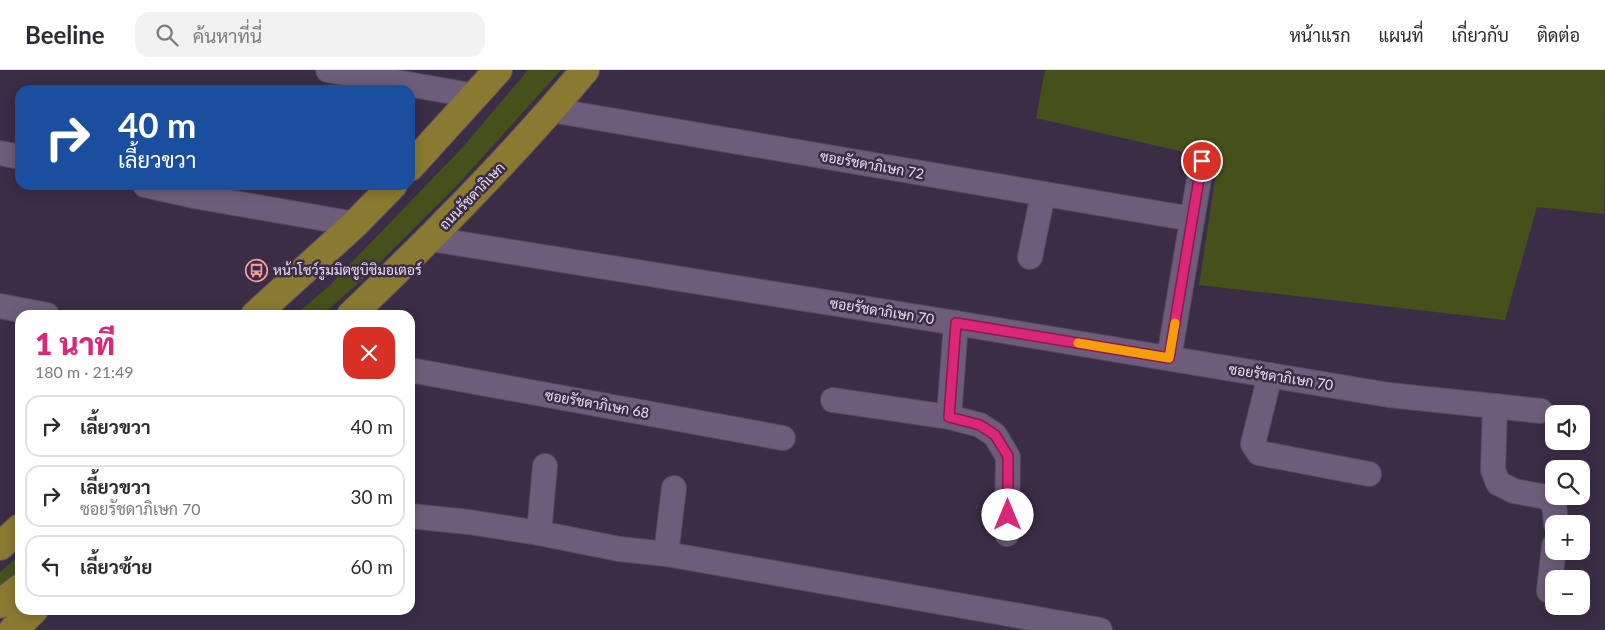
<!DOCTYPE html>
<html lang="th">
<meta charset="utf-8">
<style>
body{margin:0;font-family:Lato,Sarabun,sans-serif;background:#f2f2f3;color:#2b2b33;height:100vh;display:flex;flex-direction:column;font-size:19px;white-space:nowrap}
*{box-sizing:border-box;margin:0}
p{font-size:16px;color:#7c7c81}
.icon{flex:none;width:28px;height:28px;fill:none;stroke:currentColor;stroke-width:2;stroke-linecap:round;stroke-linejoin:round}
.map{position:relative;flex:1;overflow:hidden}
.details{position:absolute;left:15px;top:240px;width:400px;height:305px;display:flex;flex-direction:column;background:#fff;border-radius:15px;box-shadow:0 2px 12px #0003}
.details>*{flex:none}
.hud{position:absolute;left:15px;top:15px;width:400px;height:105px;border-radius:15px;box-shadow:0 2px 12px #0003;background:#1a4fa0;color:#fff;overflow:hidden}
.controls{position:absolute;left:1545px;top:335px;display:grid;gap:10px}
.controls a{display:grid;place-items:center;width:45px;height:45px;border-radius:10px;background:#fff;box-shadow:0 2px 12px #0003;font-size:25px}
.pin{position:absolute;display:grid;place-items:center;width:42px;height:42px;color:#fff;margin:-21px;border:2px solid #fff;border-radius:50%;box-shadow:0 1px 5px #0007}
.me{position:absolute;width:55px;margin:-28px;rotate:0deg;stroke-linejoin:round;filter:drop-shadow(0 0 4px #0008)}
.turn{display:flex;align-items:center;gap:18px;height:105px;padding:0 20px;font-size:22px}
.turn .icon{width:65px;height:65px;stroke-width:2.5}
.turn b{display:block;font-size:35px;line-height:42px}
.round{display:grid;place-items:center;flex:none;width:52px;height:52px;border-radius:15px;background:#f2f2f3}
.overview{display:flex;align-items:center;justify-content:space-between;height:85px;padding:0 20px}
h1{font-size:30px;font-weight:800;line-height:38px;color:#db2777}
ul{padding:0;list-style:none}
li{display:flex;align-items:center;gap:15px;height:62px;margin:0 10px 8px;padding:0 10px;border:2px solid #e1e1e2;border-radius:15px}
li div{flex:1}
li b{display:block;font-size:19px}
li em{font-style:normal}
header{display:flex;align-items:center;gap:30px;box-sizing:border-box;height:70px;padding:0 25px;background:#fff;border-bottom:1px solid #e1e1e2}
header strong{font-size:24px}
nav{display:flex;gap:28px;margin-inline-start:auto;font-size:18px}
.search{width:350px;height:45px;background:#f2f2f3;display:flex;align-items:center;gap:12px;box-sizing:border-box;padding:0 18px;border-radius:15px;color:#7c7c81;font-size:19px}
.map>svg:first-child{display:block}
.green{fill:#45501b}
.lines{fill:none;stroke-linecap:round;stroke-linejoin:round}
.minor-casing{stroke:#564a60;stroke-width:26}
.major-casing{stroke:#564a60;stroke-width:30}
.minor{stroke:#6e5d7a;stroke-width:24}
.major{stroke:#8a7a31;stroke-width:28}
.route-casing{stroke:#8e194d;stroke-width:12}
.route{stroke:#db2777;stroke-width:9}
.slow{stroke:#f59e0b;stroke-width:9}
.labels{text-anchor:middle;stroke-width:5;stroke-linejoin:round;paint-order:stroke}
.street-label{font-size:14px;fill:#e9e0f1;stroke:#3c2d47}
.poi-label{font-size:14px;fill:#e9e0f1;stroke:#3c2d47;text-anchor:start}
</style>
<header>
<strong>Beeline</strong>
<div class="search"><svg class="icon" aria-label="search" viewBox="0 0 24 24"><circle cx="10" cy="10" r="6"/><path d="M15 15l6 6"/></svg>ค้นหาที่นี่</div>
<nav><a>หน้าแรก</a><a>แผนที่</a><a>เกี่ยวกับ</a><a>ติดต่อ</a></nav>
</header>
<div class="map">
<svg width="1605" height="560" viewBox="0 0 1605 560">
<rect width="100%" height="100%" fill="#3c2d47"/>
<g class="green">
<polygon points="528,0 561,0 462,110 363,209 322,245 295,245 330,215 463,77"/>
<polygon points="1045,0 1605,0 1604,144 1537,137 1505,250 1199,215 1218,90 1036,48"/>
<polygon points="20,485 20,506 0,523 0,502"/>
</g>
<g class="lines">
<defs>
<g id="minor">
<polyline points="328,0 475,26"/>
<polyline points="551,40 1192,149"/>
<polyline points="0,83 20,87"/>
<polyline points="145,115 194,126 355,154"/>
<polyline points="431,169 956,253 1389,325 1541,341"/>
<polyline points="1030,187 1043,124"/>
<polyline points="0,236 47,245"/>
<polyline points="956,253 949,347 980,355 995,365 1008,387 1007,464"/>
<polyline points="1169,288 1202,91"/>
<polyline points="410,300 783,368"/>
<polyline points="1270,305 1253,374 1259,383 1369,404"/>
<polyline points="833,330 949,347"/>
<polyline points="1495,336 1493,400 1498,413 1514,421 1546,427 1554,434 1556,454"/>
<polyline points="410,446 469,452 539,463 619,479 666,484 1100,560"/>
<polyline points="539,463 545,396"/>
<polyline points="666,484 674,418"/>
<polyline points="1549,521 1554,476"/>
</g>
<g id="major">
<polyline points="410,97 498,0"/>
<polyline points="255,245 355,154 393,115"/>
<path d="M351,245C433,167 512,87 585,0"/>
<polyline points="0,476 20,458"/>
<polyline points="0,534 20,518"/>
<polyline points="13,560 34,540"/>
</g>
</defs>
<use href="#minor" class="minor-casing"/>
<use href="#major" class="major-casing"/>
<use href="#minor" class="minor"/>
<use href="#major" class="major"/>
</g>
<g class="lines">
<defs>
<polyline id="route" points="1008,445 1008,386 995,365 980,355 949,347 956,253 1169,288 1202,91"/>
</defs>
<use href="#route" class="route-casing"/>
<use href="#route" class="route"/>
<polyline class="slow" points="1078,273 1169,288 1175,253"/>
</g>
<defs>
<symbol id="bus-ring" viewBox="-11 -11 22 22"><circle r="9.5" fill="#3c2d47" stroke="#f59b9e" stroke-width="1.5"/><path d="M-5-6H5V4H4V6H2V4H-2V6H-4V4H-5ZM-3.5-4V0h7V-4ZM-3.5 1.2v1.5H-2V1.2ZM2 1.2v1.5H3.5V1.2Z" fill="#f59b9e"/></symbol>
</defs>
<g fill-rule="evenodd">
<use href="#bus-ring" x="244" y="188" width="25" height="25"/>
</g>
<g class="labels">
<g class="street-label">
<text transform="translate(872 95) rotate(10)" y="5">ซอยรัชดาภิเษก 72</text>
<text transform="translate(472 126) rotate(-46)" y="5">ถนนรัชดาภิเษก</text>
<text transform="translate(882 241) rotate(9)" y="5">ซอยรัชดาภิเษก 70</text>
<text transform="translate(1281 307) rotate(9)" y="5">ซอยรัชดาภิเษก 70</text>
<text transform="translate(597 334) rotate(10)" y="5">ซอยรัชดาภิเษก 68</text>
</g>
<g class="poi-label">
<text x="273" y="205">หน้าโชว์รูมมิตซูบิชิมอเตอร์</text>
</g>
</g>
</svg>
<div class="controls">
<a><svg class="icon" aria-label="sound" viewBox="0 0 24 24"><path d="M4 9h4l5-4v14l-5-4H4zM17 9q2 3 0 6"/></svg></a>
<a><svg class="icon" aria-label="search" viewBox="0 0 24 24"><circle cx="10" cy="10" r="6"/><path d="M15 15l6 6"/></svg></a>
<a>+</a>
<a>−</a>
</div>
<div class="pin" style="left:1202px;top:91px;background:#d93025"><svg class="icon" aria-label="arrive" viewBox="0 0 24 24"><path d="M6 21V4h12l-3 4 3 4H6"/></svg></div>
<svg class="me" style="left:1008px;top:445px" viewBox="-20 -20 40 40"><circle r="19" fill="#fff"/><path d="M0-13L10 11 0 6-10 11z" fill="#db2777"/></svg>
<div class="hud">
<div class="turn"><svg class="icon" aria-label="right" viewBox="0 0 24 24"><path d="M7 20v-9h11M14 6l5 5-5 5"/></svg><div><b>40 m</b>เลี้ยวขวา</div></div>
</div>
<section class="details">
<div class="overview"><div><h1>1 นาที</h1><p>180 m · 21:49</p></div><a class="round" style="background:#d93025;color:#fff"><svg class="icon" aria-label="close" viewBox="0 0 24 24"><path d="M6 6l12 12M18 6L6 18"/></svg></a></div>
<ul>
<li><svg class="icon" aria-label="right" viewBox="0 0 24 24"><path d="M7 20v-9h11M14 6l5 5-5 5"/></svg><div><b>เลี้ยวขวา</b></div><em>40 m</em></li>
<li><svg class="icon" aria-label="right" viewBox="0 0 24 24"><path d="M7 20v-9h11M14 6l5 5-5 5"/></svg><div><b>เลี้ยวขวา</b><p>ซอยรัชดาภิเษก 70</p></div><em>30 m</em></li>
<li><svg class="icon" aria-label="left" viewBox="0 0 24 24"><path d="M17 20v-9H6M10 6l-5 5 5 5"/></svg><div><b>เลี้ยวซ้าย</b></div><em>60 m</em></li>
</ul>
</section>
</div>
